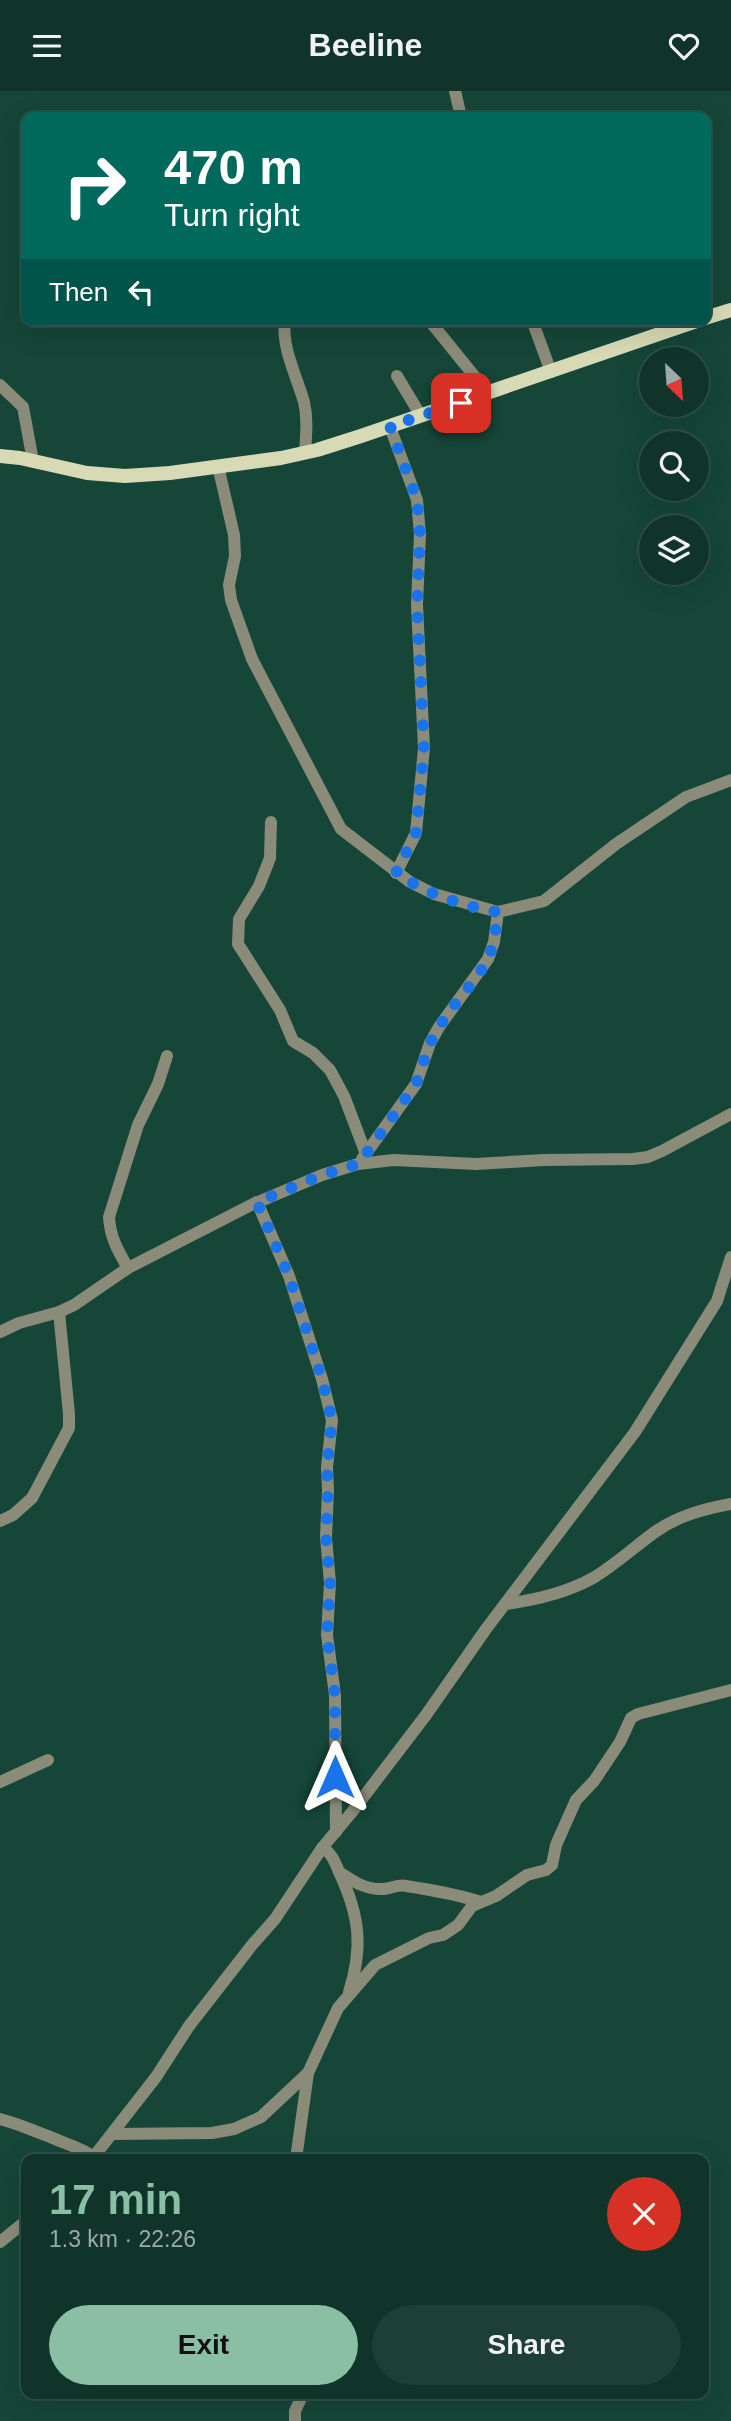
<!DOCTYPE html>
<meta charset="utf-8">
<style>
body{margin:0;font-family:Arial,sans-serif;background:#1e3f36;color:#f1f3f6;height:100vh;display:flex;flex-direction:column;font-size:26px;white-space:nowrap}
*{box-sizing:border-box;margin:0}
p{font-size:23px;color:#9caaa8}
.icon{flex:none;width:38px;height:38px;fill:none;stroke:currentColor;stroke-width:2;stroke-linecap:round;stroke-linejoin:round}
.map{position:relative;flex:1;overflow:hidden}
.details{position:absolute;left:21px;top:2063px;width:688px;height:245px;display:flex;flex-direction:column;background:#10342a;border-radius:14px;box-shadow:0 7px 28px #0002,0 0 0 2px #304f47}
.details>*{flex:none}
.banner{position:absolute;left:21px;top:21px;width:690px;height:214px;border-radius:14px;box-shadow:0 7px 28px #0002,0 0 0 2px #304f47;background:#00695c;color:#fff;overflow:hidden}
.needle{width:46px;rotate:155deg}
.controls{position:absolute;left:639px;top:256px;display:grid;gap:14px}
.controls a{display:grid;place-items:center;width:70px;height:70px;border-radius:50%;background:#10342a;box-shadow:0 7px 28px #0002,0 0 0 2px #304f47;font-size:35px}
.pin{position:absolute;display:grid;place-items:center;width:60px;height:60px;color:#fff;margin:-30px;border-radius:14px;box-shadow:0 4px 10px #0006}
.me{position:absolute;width:77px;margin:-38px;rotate:0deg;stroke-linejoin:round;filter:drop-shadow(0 0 5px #0008)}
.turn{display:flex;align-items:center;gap:24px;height:147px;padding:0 28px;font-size:32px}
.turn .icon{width:91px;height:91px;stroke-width:2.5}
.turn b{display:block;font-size:49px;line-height:60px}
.then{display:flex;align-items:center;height:66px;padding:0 28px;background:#0003;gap:14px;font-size:26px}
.round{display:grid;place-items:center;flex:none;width:74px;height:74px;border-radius:37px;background:#1e3f36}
.head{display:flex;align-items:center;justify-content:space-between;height:119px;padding:0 28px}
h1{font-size:42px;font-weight:700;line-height:52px;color:#8abfa5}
.primary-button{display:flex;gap:14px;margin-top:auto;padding:14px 28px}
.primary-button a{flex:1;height:80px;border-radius:42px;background:#8abfa5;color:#111;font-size:28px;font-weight:700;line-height:80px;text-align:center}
.primary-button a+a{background:#1e3f36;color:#f1f3f6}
header{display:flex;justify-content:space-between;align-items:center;height:91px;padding:0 28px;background:#10342a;font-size:32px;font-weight:700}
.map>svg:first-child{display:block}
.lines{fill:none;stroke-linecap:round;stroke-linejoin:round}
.minor{stroke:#8a8b79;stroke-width:12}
.major{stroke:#d7dab5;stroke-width:14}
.route{stroke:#1a73e8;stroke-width:12;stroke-dasharray:0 21.6}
</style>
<header><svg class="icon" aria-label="menu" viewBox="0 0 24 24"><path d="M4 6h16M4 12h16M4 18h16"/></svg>Beeline<svg class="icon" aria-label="heart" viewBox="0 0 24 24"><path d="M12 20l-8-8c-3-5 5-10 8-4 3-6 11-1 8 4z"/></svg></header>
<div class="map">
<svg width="731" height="2330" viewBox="0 0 731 2330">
<rect width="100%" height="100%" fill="#154638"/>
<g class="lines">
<g class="minor">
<polyline points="455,0 461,26"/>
<path d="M285,229C281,256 297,286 304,311C308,328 306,345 305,362"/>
<polyline points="429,229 488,302"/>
<polyline points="532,229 551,281"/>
<polyline points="397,285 421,325"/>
<polyline points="0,294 23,316 33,370"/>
<polyline points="390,336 417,409 420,443 417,514 424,657 416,742 396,782"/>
<polyline points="218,375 234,444 235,465 229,494 231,509 252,568 341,738 410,791 434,803 498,821 544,810 616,753 686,706 731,689"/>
<polyline points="271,731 270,767 259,795 239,828 238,853 280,919 293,950 313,962 330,979 344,1005 366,1063"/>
<polyline points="362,1068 416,993 430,952 439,936 488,868 494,851 498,821"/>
<polyline points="257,1111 289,1185 322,1288 332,1329 327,1376 328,1399 326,1446 330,1492 327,1544 335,1604 336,1741"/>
<path d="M128,1177C118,1160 110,1146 109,1126L138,1034L158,993L167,965"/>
<polyline points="0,1241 19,1232 59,1221 74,1214 128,1177 251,1114 322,1084 358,1073 394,1069 476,1073 544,1069 633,1068 648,1066 662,1060 731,1023"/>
<polyline points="0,1430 13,1424 32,1407 69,1337 69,1323 59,1221"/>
<path d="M505,1513C536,1509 566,1502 593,1487C615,1474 634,1456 655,1441C677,1425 704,1418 731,1413"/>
<polyline points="0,1691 48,1669"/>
<path d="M322,1757C332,1761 336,1774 340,1783C360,1826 363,1857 349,1901"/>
<path d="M339,1781C354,1791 366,1799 384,1798C392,1797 399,1793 406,1795C432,1799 456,1803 481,1811"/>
<path d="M0,2028C17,2032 31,2039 48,2045C65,2053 78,2055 94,2066"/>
<polyline points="113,2043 212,2042 234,2038 261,2026 308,1982 338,1917 375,1874 429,1847 443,1844 458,1834 472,1815 496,1805 527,1784 546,1779 552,1774 556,1754 576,1709 594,1690 620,1651 631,1627 638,1623 731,1599"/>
<polyline points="92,2068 156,1986 189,1935 252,1854 275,1828 322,1757 352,1721 426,1624 486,1538 635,1341 717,1210 731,1166"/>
<polyline points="296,2068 308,1982"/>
<polyline points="0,2151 26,2130"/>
<polyline points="295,2330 295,2320 303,2303"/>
</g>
<g class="major">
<polyline points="705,227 731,219"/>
<polyline points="0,365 20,367 87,382 125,385 170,382 281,367 317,359 361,345 700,229"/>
</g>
</g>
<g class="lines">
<path class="route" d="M335,1686V1604L327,1544L330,1492L326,1446L328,1399L327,1376L332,1329L322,1288L289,1185L257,1111L322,1084L358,1073L366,1063L416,993L430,952L447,923L477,886L488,868L494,851L498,821C463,816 426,802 396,782L416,742L424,657L417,514L420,443L417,409L390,335L461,312"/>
</g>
</svg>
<div class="controls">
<a><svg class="needle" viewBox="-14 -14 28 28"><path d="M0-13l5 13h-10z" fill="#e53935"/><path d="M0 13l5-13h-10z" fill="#9caaa8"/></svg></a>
<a><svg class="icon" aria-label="search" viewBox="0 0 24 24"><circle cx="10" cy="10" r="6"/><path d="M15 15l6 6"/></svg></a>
<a><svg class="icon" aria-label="layers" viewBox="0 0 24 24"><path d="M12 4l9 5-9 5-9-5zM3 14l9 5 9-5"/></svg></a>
</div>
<div class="pin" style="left:461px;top:312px;background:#d93025"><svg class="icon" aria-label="arrive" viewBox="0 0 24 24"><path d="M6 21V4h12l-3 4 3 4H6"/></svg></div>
<svg class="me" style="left:335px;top:1686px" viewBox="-20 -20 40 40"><path d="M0-17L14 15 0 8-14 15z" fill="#1a73e8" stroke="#fff" stroke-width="4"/></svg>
<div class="banner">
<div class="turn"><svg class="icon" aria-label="right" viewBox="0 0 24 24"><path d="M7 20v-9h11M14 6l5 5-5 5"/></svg><div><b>470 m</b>Turn right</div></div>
<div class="then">Then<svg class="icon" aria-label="left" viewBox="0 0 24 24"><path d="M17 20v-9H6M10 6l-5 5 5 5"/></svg></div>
</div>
<section class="details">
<div class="head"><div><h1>17 min</h1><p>1.3 km · 22:26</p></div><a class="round" style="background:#d93025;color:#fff"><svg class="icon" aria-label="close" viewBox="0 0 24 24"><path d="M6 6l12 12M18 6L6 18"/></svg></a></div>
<div class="primary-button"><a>Exit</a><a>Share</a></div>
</section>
</div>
